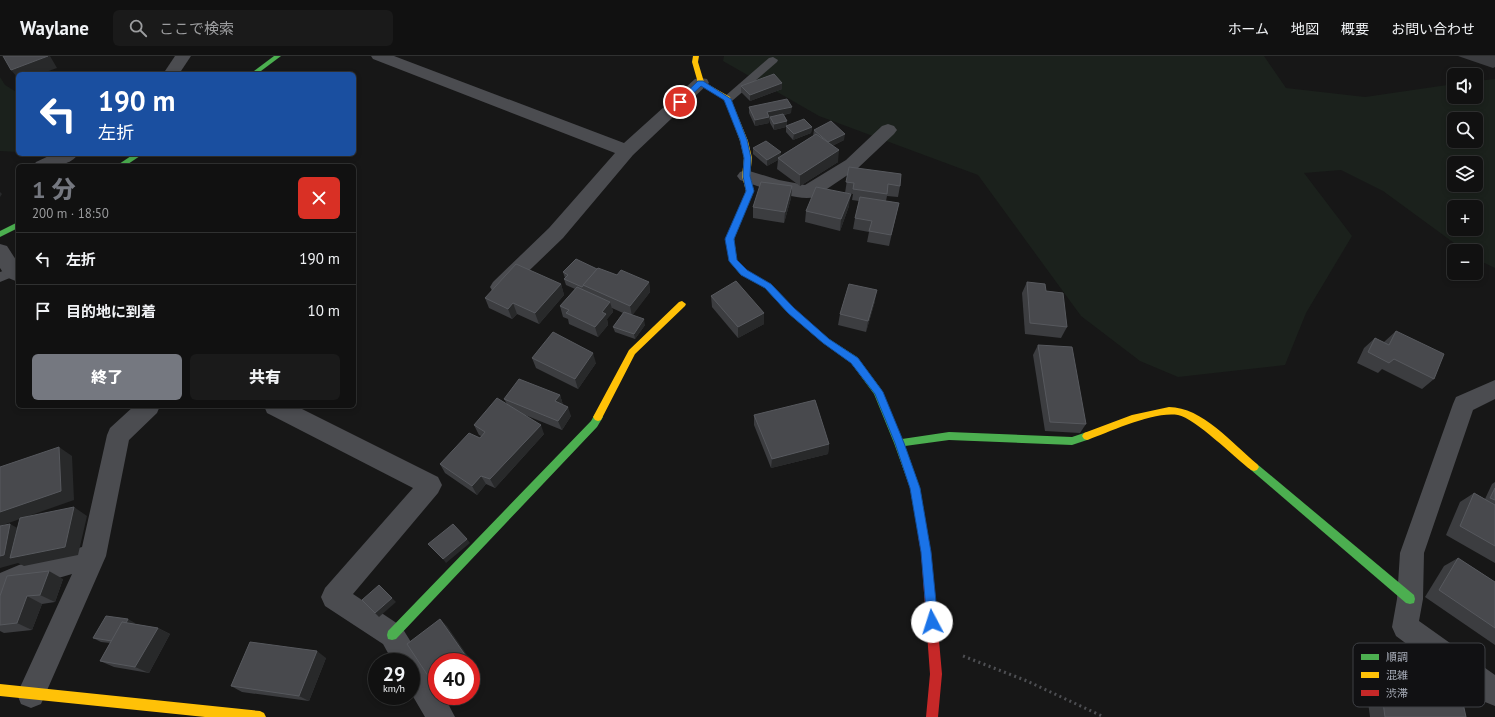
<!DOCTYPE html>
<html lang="ja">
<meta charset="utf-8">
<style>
body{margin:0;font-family:"PT Sans","Noto Sans JP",sans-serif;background:#1a1a1a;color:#f1f3f6;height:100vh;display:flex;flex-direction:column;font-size:15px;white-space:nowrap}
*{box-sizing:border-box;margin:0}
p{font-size:13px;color:#9c9d9f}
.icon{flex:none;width:22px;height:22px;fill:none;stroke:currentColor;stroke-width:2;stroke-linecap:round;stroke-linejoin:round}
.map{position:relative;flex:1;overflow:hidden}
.panel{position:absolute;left:16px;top:108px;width:340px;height:244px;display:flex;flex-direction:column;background:#111;border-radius:6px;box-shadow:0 2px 6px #0003,0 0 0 1px #303131}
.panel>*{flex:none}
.top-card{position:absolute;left:16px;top:16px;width:340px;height:84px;border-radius:6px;box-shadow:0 2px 6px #0003,0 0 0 1px #303131;background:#1a4fa0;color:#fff;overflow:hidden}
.buttons{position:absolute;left:1447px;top:12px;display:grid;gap:8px}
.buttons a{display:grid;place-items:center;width:36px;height:36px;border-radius:6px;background:#111;box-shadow:0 2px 6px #0003,0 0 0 1px #303131;font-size:20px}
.speed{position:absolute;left:368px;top:597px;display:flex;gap:8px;font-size:20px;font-weight:700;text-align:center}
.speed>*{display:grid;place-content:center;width:52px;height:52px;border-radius:50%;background:#111;box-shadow:0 2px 6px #0003,0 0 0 1px #303131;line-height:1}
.speed small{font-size:10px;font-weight:400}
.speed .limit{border:6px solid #d22;background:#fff;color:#111}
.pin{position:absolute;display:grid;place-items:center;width:34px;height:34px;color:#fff;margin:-17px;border:2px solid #fff;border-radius:50%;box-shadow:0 1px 4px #0007}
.me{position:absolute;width:44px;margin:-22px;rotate:355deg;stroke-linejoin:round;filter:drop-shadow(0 0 3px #0008)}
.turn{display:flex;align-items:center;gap:14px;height:84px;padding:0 16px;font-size:18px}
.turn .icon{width:52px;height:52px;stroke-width:2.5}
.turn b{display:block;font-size:28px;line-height:34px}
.round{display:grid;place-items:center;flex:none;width:42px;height:42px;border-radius:6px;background:#1a1a1a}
.head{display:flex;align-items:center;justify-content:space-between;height:68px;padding:0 16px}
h1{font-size:24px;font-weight:800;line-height:30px;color:#757880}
.action{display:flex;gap:8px;margin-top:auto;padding:8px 16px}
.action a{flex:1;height:46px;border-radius:6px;background:#757880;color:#fff;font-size:16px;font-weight:800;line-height:46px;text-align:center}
.action a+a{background:#1a1a1a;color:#f1f3f6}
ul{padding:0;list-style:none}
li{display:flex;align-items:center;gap:12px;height:52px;padding:0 16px;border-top:1px solid #303131}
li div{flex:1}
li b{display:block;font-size:15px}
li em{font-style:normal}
header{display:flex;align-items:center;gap:24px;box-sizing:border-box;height:56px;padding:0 20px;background:#111;border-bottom:1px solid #303131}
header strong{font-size:19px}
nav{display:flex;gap:22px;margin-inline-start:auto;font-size:14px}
.search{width:280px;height:36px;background:#1a1a1a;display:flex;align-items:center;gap:10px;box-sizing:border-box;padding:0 14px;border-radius:6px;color:#9c9d9f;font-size:15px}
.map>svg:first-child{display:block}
.green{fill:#1b211c;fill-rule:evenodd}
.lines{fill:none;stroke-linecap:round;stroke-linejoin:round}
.path{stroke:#4d4e52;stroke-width:3;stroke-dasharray:2 3.5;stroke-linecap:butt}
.lane{fill:#4b4c50;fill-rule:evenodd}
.street{fill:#4b4c50;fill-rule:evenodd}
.fast{fill:#4caf50;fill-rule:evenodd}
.slow{fill:#ffc107;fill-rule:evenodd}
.jam{fill:#c62828;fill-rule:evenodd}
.wall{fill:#3c3d40}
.shaded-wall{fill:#28292a}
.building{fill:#48494d;stroke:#57595e}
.route{fill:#1a73e8;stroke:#114b97}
.key{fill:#111113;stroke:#3e4045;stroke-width:1}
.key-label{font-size:11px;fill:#a8adb8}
</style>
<header>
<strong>Waylane</strong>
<div class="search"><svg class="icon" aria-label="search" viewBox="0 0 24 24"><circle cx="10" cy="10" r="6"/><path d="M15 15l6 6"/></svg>ここで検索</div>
<nav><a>ホーム</a><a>地図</a><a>概要</a><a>お問い合わせ</a></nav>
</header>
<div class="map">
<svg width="1495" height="661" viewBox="0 0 1495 661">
<rect width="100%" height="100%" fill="#171717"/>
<g class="green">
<path d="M724,0H1264L1286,32L1365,41L1454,28V41H1476V25L1495,23V212L1476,203V195H1465L1383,135L1341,114L1304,117L1352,180L1306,257L1285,309L1178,321L1140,305L1081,260L978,119L819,60L723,5ZM1454,63H1476V85H1454ZM1454,107H1476V129H1454ZM1454,151H1476V173H1454Z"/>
<polygon points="0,21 5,29 18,37 18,96 0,95"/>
</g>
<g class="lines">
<polyline class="path" points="963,600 1027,625 1104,661"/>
<g class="lane">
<polygon points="773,1 778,4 777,6 732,45 724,45 723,43 724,41 769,2"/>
<polygon points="13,211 18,214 17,219 0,226 0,216"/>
</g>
<g class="street">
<polygon points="175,0 191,0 179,18 163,18"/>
<polygon points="371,0 394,0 624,87 695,23 701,22 707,23 709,27 633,99 563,182 507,236 500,239 493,236 490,231 493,226 549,172 615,97 373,3"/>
<path d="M888,68L894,70L897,74L894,78L858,112L815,141C797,146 758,130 740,124L737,120L740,116L746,114L779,124L805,129L846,104L882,70Z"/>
<path d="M53,98H78C69,112 48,110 33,110L36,106Z"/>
<polygon points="0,188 7,190 18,207 18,226 6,221 0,212"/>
<polygon points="1495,324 1495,343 1473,354 1424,497 1423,543 1419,565 1495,619 1495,650 1485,646 1396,580 1392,571 1397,543 1400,497 1453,348 1456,341"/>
<polygon points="134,350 160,350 157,357 129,384 106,500 41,648 31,652 21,648 17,638 72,518 21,533 0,541 0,517 19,509 82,491 107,379 110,372"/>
<polygon points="264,350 296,350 438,421 442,429 438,437 353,538 401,570 437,628 437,640 444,640 455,661 425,661 411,637 411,606 393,606 383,588 325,550 321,541 325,532 413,432 267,357"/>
</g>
<g class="fast">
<polygon points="274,0 281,0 257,18 250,18"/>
<polygon points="134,98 143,98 125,110 116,110"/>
<polygon points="742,151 746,154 734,183 737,204 747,215 771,228 794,253 829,283 857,301 881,333 902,383 949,376 1072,381 1087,376 1090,377 1092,380 1090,383 1072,389 949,384 905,390 920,432 928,480 927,483 923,485 919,483 910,432 894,387 874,338 851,307 823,287 788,257 765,232 741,219 729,205 726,183 738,154"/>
<polygon points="18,166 18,172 0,181 0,175"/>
<polygon points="598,357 601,358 603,361 597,371 396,583 392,584 388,583 387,579 388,575 591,365 595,358"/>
<polygon points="1254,407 1257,408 1414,539 1415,543 1414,547 1410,548 1406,547 1251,414 1249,411 1251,408"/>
</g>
<g class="slow">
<polygon points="693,0 699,0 698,6 704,26 730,41 748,85 752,102 750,120 754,135 745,156 739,156 738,154 746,135 742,120 744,102 740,85 725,44 698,27 692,6"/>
<polygon points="682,245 686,248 685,250 635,298 601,364 598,365 595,364 593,361 629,294 679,246"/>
<path d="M1169,351C1202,351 1233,388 1257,408L1259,411L1257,414L1254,415L1251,414C1235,402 1195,362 1178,359C1153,355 1110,376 1087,384L1084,383L1082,380L1084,377L1132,359Z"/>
<polygon points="0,628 260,655 264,657 266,661 205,661 0,640"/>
</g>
<polygon class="jam" points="923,475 927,477 931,496 942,618 938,661 926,661 930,618 921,496 918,480 919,477"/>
</g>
<g class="wall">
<polygon points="1458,0 1495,0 1495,11 1493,12"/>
<polygon points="741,30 782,33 750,45 741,36"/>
<polygon points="749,51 791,57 784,59 787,65 787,70 812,71 811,77 793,84 786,76 786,71 774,74 770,67 770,62 769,67 755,70 749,57"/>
<polygon points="814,74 844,84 832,90 838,106 800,130 777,113 778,104 767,110 753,98 753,92 780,100 813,80"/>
<polygon points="849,111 900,130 898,141 887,140 886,145 899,147 889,190 867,186 869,176 853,173 855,162 859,145 852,144 853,138 845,137 849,150 840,175 805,166 806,155 845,137"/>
<polygon points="792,130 791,142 784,167 753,162 753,151"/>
<polygon points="597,213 617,219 649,226 650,236 632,259 645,269 635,283 615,276 613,271 623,257 612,252 613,256 607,263 608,269 598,281 569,268 568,263 563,261 560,250 575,233 566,229 564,223 565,222 563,216"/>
<polygon points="1027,226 1067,271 1061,282 1025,278 1022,237"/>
<polygon points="561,228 564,239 539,268 517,258 512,263 489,252 485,242"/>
<polygon points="711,240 764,257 764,268 738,282 712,251"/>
<polygon points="875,245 866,276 838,269 840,258"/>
<polygon points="1396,275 1434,323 1422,333 1382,313 1378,317 1357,307 1364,292 1375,282 1384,286"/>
<polygon points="1038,289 1086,368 1080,377 1045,375 1033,299"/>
<polygon points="532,302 596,307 578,333 536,312"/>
<polygon points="560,339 563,349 571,360 562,374 525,359 544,378 495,432 486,428 477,439 445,417 440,408 480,382 481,380 479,379 474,369 507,348 504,343"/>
<polygon points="754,359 829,388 828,398 771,412 754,369"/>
<polygon points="1495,426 1495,507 1446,479 1460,446 1474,437 1485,443 1492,428"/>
<polygon points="1458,502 1495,526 1495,589 1425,541 1444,510"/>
<polygon points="63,523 55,546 42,548 32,574 4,577 0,575 0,540"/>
<polygon points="135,567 134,568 158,572 170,578 149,617 114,611 100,605 110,587 101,586 93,582"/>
<polygon points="326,602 309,645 242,636 231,630"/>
<polygon points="1379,617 1466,661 1370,661 1365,623"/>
</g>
<g class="shaded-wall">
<polygon points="48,0 50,0 57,12 40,18 18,18 18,22 11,14"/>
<polygon points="782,27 782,33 750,45 750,39"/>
<polygon points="792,51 791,57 769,62 769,67 755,70 755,64 767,56"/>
<polygon points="787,65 787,71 786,70 786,71 774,74 774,68"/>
<polygon points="812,71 811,77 793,84 794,78"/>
<polygon points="845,78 844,84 828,92 828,86"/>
<polygon points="839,94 838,106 800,130 800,119"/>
<polygon points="781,96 780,102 778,102 778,104 767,110 767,104"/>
<polygon points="792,130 791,142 784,167 785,156"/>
<polygon points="0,136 2,138 0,141"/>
<polygon points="851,138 849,150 840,175 841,163"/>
<polygon points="649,226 650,236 632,260 630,250"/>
<polygon points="561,228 564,239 539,268 535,257"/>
<polygon points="877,234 875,245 866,276 868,265"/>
<polygon points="610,246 613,256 607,263 608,269 598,281 595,271 602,256"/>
<polygon points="513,247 517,258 512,263 508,253"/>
<polygon points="764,257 764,268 738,282 738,271"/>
<polygon points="644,263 645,269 635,283 634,278"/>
<polygon points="593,297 596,307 578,333 575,323"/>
<polygon points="560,339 563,349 555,345"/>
<polygon points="568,351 571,360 562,374 558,365"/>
<polygon points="541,369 544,378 495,432 490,423"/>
<polygon points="829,388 828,398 771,412 772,403"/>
<polygon points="59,391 72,400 74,444 0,470 0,456"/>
<polygon points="481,420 486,428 477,439 472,430"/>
<polygon points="74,451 87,460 78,499 24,510 18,507 0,512 0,500 10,468 25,476"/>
<polygon points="467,483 470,487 446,507 443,503"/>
<polygon points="49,515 63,523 55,546 40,539"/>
<polygon points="27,540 42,548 32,574 17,567"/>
<polygon points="392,542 396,546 379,561 375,557"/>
<polygon points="128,563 135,567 122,589 116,586"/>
<polygon points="440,563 447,570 476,612 471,616 471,606 470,606"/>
<polygon points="158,572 170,578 149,617 135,611"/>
<polygon points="317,595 326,602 309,645 299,640"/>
</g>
<g class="building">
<polygon points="3,0 48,0 11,14"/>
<polygon points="774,18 782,27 750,39 741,30"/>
<polygon points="787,43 792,51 767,56 769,61 755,64 749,51"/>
<polygon points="783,58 787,65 774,68 770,61"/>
<polygon points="804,63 812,71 794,78 786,70"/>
<polygon points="831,65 845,78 828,86 814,74"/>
<polygon points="816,78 839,94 800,119 778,102"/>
<polygon points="766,85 781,96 767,104 753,92"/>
<polygon points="849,111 901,118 900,130 888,128 887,138 853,133 854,127 846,126"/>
<polygon points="761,126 792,130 785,156 753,151"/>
<polygon points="816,131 851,138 841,163 806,155"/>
<polygon points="860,141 899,147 891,179 869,175 872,165 855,162"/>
<polygon points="576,203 597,213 582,231 564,223 568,219 563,216"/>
<polygon points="516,208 561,228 535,257 513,247 508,253 485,242"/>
<polygon points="598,212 617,219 621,214 649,226 630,250 583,229"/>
<polygon points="736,225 764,257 738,271 711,240"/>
<polygon points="1027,226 1045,228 1046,235 1063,237 1067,271 1030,267"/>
<polygon points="849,228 877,234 868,265 840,258"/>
<polygon points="577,231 610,246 602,256 606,258 595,271 566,257 569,254 560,250"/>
<polygon points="624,256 644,263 634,278 613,271"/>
<polygon points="1396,275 1444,298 1434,323 1394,303 1389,307 1368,296 1375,282 1389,289"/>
<polygon points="553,276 593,297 575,323 532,302"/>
<polygon points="1038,289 1072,291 1086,368 1050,366"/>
<polygon points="519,323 560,339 555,345 568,351 558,365 504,343"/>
<polygon points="497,342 541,369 490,423 481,420 472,430 440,408 469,377 480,382 485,376 474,369"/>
<polygon points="815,344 829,388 772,403 754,359"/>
<polygon points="59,391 61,435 0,456 0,411"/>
<polygon points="1495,432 1495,444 1490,442"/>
<polygon points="1474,437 1495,449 1495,490 1460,470"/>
<polygon points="74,451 65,491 10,502 20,462"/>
<polygon points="10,468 4,499 0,500 0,470"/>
<polygon points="453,468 467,483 443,503 428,488"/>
<polygon points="1458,502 1495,526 1495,572 1439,534"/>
<polygon points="49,515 40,539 27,540 17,567 0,569 0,540 7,520"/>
<polygon points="379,529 392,542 375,557 362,544"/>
<polygon points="106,560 128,563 126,567 122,566 112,585 93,582"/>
<polygon points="440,563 470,606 437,606 437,632 436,632 407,588"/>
<polygon points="122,566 158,572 135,611 100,605"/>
<polygon points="250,586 317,595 299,640 231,630"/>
<polygon points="1379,617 1461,638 1466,661 1385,661"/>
</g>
<polygon class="route" points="698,25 703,25 731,43 747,84 751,102 750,120 754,135 734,183 737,204 747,214 771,228 794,252 829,283 858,302 883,336 904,387 920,432 931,496 938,566 936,570 932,571 929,570 927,566 921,496 910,432 895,387 875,338 851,307 823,287 788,257 765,232 741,219 729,205 725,183 746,135 743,120 744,102 740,84 724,44 701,30 682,48 680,49 676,46"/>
<rect x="1353" y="587" width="132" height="64" rx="6" class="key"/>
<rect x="1361" y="598" width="18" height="6" fill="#4caf50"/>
<rect x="1361" y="616" width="18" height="6" fill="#ffc107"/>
<rect x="1361" y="634" width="18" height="6" fill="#c62828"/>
<g class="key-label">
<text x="1386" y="605">順調</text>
<text x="1386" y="623">混雑</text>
<text x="1386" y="641">渋滞</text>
</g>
</svg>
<div class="buttons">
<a><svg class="icon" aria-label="sound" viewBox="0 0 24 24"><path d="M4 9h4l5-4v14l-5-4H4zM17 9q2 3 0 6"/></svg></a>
<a><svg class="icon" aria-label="search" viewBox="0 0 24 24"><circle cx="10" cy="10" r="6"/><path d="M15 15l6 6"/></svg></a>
<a><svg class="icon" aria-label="layers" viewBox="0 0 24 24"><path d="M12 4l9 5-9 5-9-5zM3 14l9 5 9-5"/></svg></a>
<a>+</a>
<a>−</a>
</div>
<div class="speed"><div>29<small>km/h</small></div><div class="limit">40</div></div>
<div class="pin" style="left:680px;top:46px;background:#d93025"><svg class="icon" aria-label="arrive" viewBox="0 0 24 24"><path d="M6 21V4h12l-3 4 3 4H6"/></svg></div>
<svg class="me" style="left:932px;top:566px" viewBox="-20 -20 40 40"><circle r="19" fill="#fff"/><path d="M0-13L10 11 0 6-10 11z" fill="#1a73e8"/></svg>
<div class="top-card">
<div class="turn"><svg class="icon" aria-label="left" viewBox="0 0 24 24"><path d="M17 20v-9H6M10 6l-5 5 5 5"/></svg><div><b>190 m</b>左折</div></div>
</div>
<section class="panel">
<div class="head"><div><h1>1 分</h1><p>200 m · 18:50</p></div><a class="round" style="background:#d93025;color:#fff"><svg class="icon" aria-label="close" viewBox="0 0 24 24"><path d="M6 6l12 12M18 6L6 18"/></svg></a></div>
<ul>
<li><svg class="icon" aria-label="left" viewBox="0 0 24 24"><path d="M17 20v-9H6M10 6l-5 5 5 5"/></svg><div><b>左折</b></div><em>190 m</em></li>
<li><svg class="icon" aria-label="arrive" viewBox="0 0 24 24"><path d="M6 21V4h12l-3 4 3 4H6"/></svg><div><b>目的地に到着</b></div><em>10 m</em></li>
</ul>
<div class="action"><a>終了</a><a>共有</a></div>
</section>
</div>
